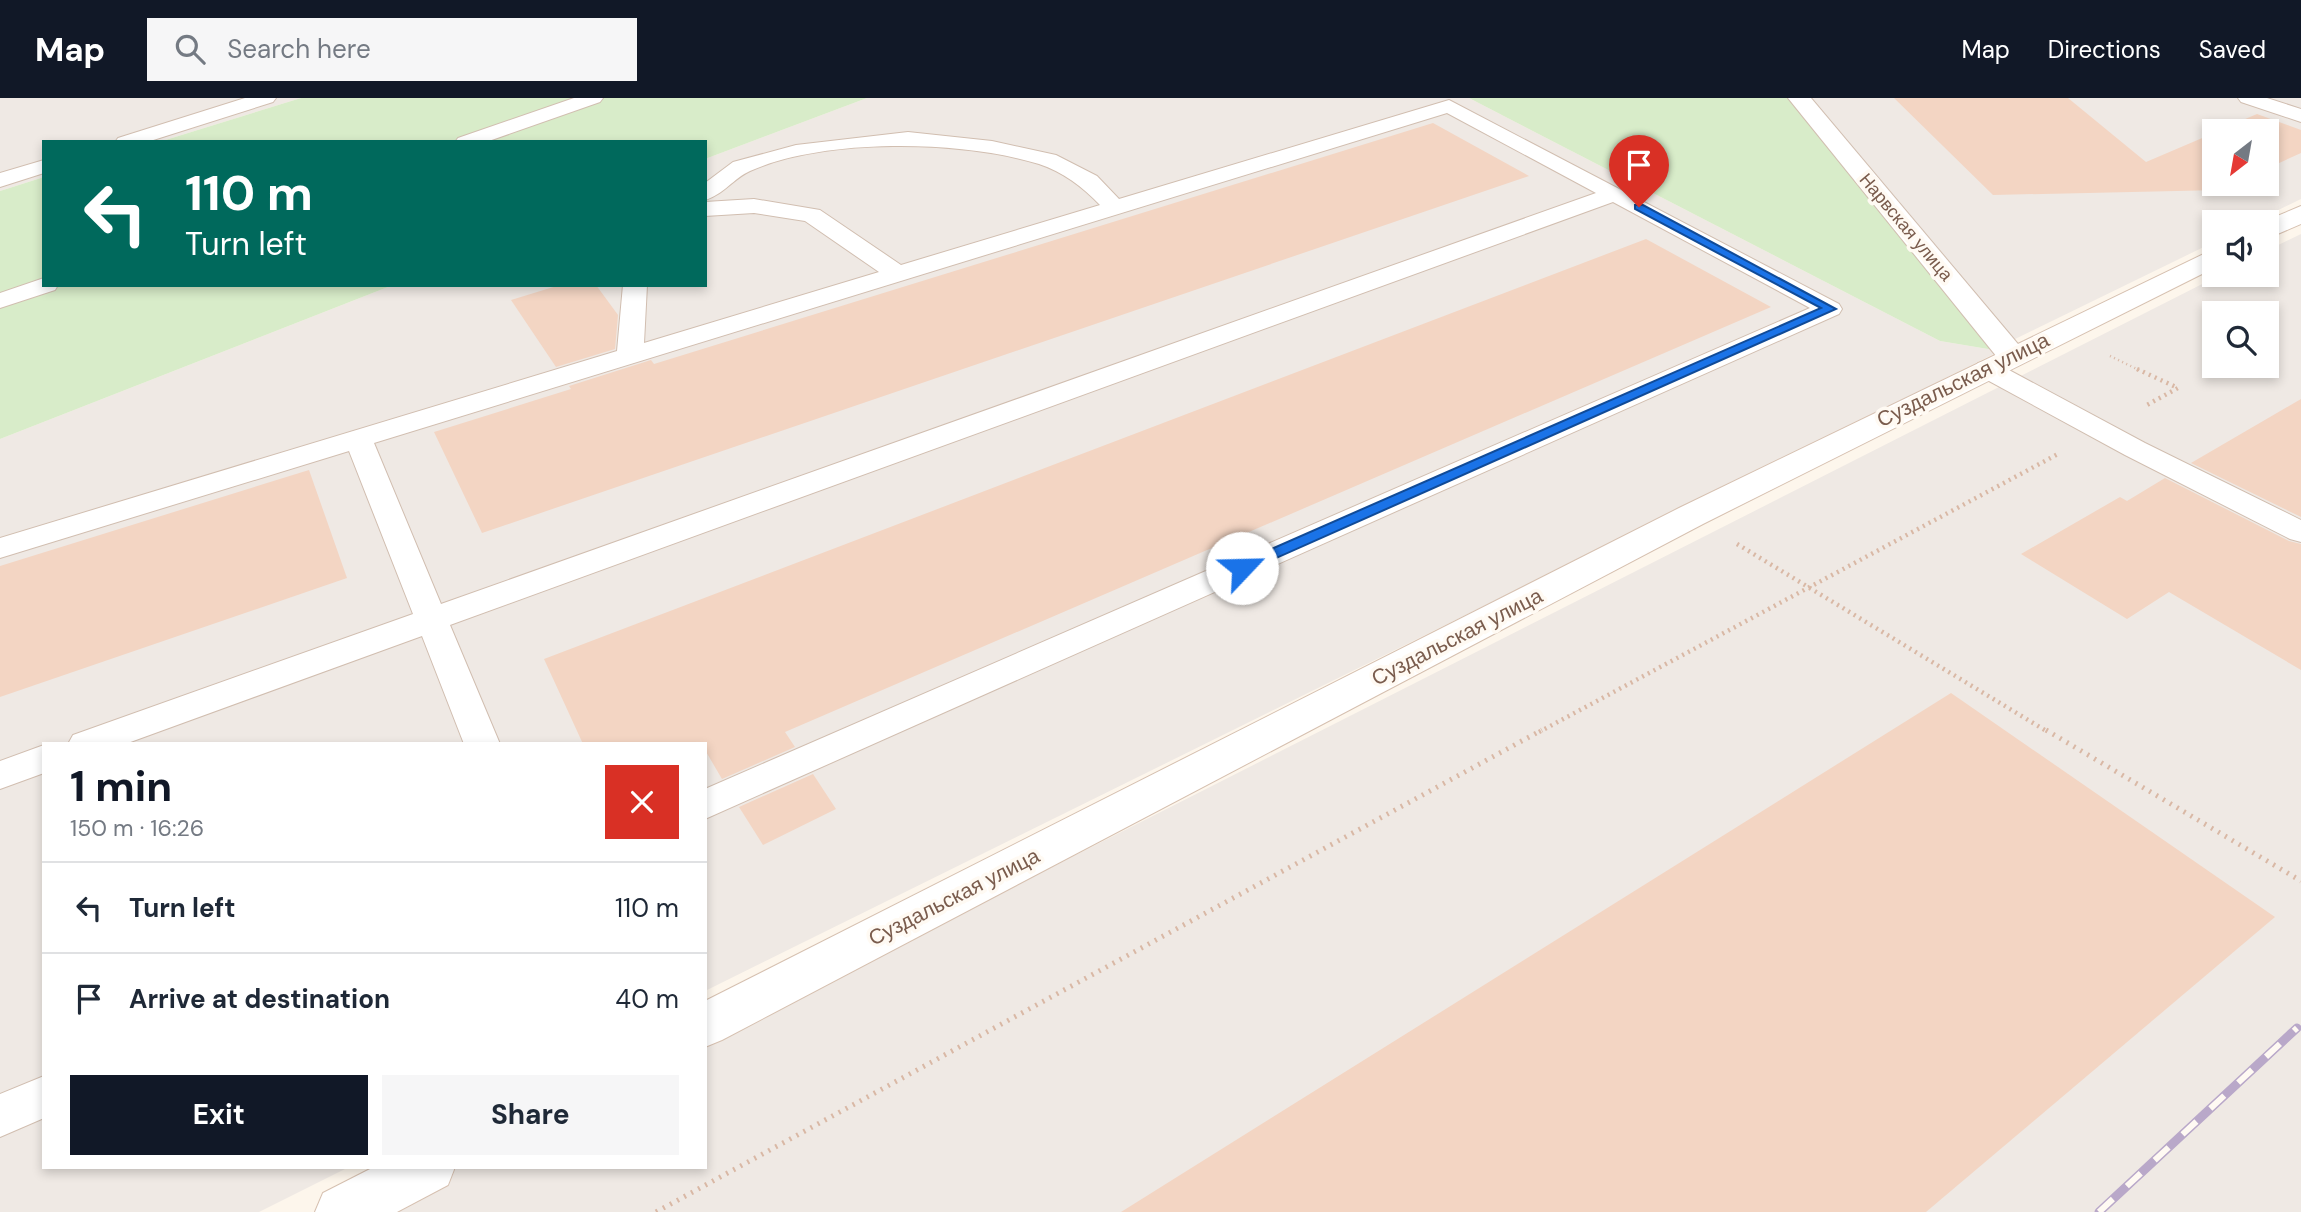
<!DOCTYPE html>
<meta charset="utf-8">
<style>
body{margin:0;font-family:"DM Sans",sans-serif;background:#f6f6f7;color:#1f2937;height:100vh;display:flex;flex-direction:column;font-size:26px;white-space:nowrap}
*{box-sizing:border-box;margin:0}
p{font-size:23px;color:#747a83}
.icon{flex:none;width:38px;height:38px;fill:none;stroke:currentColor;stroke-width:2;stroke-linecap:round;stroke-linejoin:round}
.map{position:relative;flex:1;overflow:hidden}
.sheet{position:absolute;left:42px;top:644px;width:665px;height:427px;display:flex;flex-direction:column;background:#fff;border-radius:0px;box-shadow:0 4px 10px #0003}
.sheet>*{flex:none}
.top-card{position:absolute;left:42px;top:42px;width:665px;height:147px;border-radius:0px;box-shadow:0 4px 10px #0003;background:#00695c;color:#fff;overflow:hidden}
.needle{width:46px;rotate:211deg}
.buttons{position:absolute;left:2202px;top:21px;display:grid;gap:14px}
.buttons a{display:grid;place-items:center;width:77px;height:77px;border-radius:0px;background:#fff;box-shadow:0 4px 10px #0003;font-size:35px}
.pin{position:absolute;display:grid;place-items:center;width:60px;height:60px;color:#fff;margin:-72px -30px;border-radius:50% 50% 50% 0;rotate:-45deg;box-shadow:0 0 7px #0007}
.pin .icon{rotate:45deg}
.me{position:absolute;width:77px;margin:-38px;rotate:66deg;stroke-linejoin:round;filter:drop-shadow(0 0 5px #0008)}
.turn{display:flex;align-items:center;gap:24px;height:147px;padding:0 28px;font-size:32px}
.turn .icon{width:91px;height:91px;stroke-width:2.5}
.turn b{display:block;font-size:49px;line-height:60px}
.round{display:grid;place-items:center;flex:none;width:74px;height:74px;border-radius:0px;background:#f6f6f7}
.headline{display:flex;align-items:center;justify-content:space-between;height:119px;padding:0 28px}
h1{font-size:42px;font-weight:700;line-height:52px;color:#111827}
.cta{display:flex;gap:14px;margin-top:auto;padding:14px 28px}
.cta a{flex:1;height:80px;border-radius:0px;background:#111827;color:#fff;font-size:28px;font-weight:700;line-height:80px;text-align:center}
.cta a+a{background:#f6f6f7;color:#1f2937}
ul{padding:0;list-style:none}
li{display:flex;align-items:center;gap:21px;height:91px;padding:0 28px;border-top:2px solid #e0e1e3}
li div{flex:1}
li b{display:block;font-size:26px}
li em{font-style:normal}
header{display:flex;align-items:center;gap:42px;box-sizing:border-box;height:98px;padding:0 35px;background:#111827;color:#fff}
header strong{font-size:33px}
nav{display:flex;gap:38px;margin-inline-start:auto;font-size:24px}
.search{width:490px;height:63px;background:#f6f6f7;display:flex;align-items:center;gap:18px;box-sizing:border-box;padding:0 24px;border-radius:0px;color:#747a83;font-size:26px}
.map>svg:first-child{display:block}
.industrial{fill:#efe9e4;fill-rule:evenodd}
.green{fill:#d8ecc9}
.building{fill:#f3d5c3}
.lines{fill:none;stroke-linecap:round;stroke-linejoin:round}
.service-casing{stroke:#d1beb0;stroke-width:2}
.minor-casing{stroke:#d1beb0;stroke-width:2}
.secondary-casing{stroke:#d6c0b0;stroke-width:2}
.path-far2{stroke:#d9b8a5;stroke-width:2.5;stroke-dasharray:1 3.5;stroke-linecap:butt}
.path-far1{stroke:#d9b8a5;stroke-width:4.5;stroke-dasharray:2 4.5;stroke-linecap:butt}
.path{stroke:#d9b8a5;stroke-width:5;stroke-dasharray:2 6;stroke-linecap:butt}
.service{fill:#fff;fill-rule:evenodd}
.minor{fill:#fff;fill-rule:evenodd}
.secondary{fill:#fff;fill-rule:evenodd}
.rail-casing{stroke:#b9a8c9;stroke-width:9}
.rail{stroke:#fffaf3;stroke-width:6;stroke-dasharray:19;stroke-linecap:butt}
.route{fill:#1a73e8;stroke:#114b97;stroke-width:2}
.labels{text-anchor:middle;stroke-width:7;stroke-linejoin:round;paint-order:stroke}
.far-street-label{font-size:18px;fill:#7a5c4d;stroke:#fffaf3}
.street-label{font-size:21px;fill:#7a5c4d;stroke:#fffaf3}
</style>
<header>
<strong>Map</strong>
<div class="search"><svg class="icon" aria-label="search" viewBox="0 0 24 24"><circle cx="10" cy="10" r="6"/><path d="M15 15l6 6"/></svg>Search here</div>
<nav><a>Map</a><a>Directions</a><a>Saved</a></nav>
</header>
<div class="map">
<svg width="2301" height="1114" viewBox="0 0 2301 1114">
<rect width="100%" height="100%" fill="#fdf6ec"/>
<g class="industrial">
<polygon points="0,0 301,0 159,44 44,44 44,79 0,93"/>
<polygon points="867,0 1469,0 1940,243 2000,253 705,893 705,646 44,646 44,1069 349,1069 259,1114 0,1114 0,341 393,187 705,187 705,61"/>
<path d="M1806,0H2301V101L2254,124H2214V144L2011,243ZM2214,33H2266V86H2214Z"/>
<path d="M2301,136V1114H372L460,1069H705V945L2220,177H2266V153ZM2214,215H2266V268H2214Z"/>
</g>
<g class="green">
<polygon points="301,0 867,0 705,61 705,44 159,44"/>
<polygon points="1469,0 1792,0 2000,253 1940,243"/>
<polygon points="44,79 44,187 393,187 0,341 0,93"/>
</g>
<g class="building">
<polygon points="1894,0 2068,0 2146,64 2214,35 2214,86 2234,86 2221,92 1993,97"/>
<polygon points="2257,16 2301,32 2301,55 2266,71 2266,33 2217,33"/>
<polygon points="1433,25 1529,78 482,435 434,334 571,291 569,288 651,262 654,266"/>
<polygon points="1646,141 1771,209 785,634 795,649 722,681 705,652 705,646 583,646 544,561"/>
<polygon points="560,187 596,187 618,217 615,251 556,269 511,202"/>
<polygon points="2301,301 2301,419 2191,365"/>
<polygon points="309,372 347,480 0,599 0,468"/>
<polygon points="2165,380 2289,443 2301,446 2301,572 2169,494 2127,521 2021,456 2120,399 2127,403"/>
<polygon points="1951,595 2275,819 1926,1114 1121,1114"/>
<polygon points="813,676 836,711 763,747 739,709"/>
</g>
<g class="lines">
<defs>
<g id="service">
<polygon points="245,0 276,0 273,4 147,44 115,44 118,40"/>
<polygon points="574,0 603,0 600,4 486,44 455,44 458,40"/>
<polygon points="2238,0 2267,0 2301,11 2301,24 2241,4"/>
<path d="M1449,2L1839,206L1842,211L1839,216L705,721V691L1810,210L1613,104L450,527L500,646H464L422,538L125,646H68L73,637L413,516L349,353L0,460V440L617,253L623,187H647L644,245L879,174L805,123L754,115L705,118V104L754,101L820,112L901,167L1100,107C1083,89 1063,74 1039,66C961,42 825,40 750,73C734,80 723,97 705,102V85L733,64L796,47L908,34L992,43L1056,57L1097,78L1119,101ZM1447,15L1596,95L441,506L374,345Z"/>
<polygon points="44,62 44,75 0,89 0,75"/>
<polygon points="44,180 44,187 58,187 55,192 0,210 0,195"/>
<polygon points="1987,263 1996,265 2145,345 2301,422 2301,444 2290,441 2125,357 1978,277 1974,271 1978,265"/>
<polygon points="44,647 44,675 0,691 0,663"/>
<polygon points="44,978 44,1020 0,1039 0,996"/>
</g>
<polygon id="minor" points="1788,0 1811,0 2023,252 2027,258 2023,264 2012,267 2001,264"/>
<g id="secondary">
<polygon points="2301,108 2301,126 2266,141 2266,124 2263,124"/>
<polygon points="2214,151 2214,170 1703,426 722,942 705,949 705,903 1679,410"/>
<polygon points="374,1069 455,1069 448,1087 397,1114 315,1114 323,1095"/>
</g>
</defs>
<use href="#service" class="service-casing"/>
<use href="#minor" class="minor-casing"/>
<use href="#secondary" class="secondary-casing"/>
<polyline class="path-far2" points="2110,258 2141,273"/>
<g class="path-far1">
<polyline points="2137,271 2178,290 2145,308"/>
<polyline points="1737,446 2048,634"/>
<polyline points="1539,634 2058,356"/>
</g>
<g class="path">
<polyline points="2046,632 2301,783"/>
<polyline points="656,1114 1542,632"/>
</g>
<use href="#service" class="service"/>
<use href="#minor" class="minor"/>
<use href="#secondary" class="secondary"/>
<defs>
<polyline id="rail" points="2099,1114 2297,930"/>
</defs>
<use href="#rail" class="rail-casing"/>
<use href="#rail" class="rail"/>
</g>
<polygon class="route" points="1635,107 1643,107 1836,211 1247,473 1237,473 1235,470 1237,466 1821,210 1635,111"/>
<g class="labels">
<g class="far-street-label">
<text transform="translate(1906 129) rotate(50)" y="6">Нарвская улица</text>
</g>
<g class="street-label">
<text transform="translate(1963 282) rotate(-26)" y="7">Суздальская улица</text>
<text transform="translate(1457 539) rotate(-27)" y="7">Суздальская улица</text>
<text transform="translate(954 799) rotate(-27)" y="7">Суздальская улица</text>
</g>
</g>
</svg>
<div class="buttons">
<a><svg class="needle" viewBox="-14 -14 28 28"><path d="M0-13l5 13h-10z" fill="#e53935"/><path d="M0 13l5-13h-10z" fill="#747a83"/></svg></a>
<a><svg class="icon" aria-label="sound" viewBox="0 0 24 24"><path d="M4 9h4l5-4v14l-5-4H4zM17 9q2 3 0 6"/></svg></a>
<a><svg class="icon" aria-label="search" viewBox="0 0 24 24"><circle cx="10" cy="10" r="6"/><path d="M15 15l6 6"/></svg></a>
</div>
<div class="pin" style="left:1639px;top:109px;background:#d93025"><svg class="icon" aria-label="arrive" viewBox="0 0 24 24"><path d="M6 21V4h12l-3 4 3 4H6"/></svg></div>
<svg class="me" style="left:1242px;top:470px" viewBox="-20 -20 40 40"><circle r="19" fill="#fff"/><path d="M0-13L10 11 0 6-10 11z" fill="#1a73e8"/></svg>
<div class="top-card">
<div class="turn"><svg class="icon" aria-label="left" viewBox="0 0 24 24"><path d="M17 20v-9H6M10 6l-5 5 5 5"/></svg><div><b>110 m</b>Turn left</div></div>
</div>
<section class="sheet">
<div class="headline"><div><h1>1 min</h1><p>150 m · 16:26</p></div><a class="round" style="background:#d93025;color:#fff"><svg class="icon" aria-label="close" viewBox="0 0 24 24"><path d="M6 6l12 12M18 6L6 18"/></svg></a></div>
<ul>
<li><svg class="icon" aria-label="left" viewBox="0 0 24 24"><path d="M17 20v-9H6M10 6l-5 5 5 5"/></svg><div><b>Turn left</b></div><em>110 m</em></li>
<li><svg class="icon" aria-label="arrive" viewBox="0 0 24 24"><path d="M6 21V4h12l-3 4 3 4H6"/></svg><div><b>Arrive at destination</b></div><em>40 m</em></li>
</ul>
<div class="cta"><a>Exit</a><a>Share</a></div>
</section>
</div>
